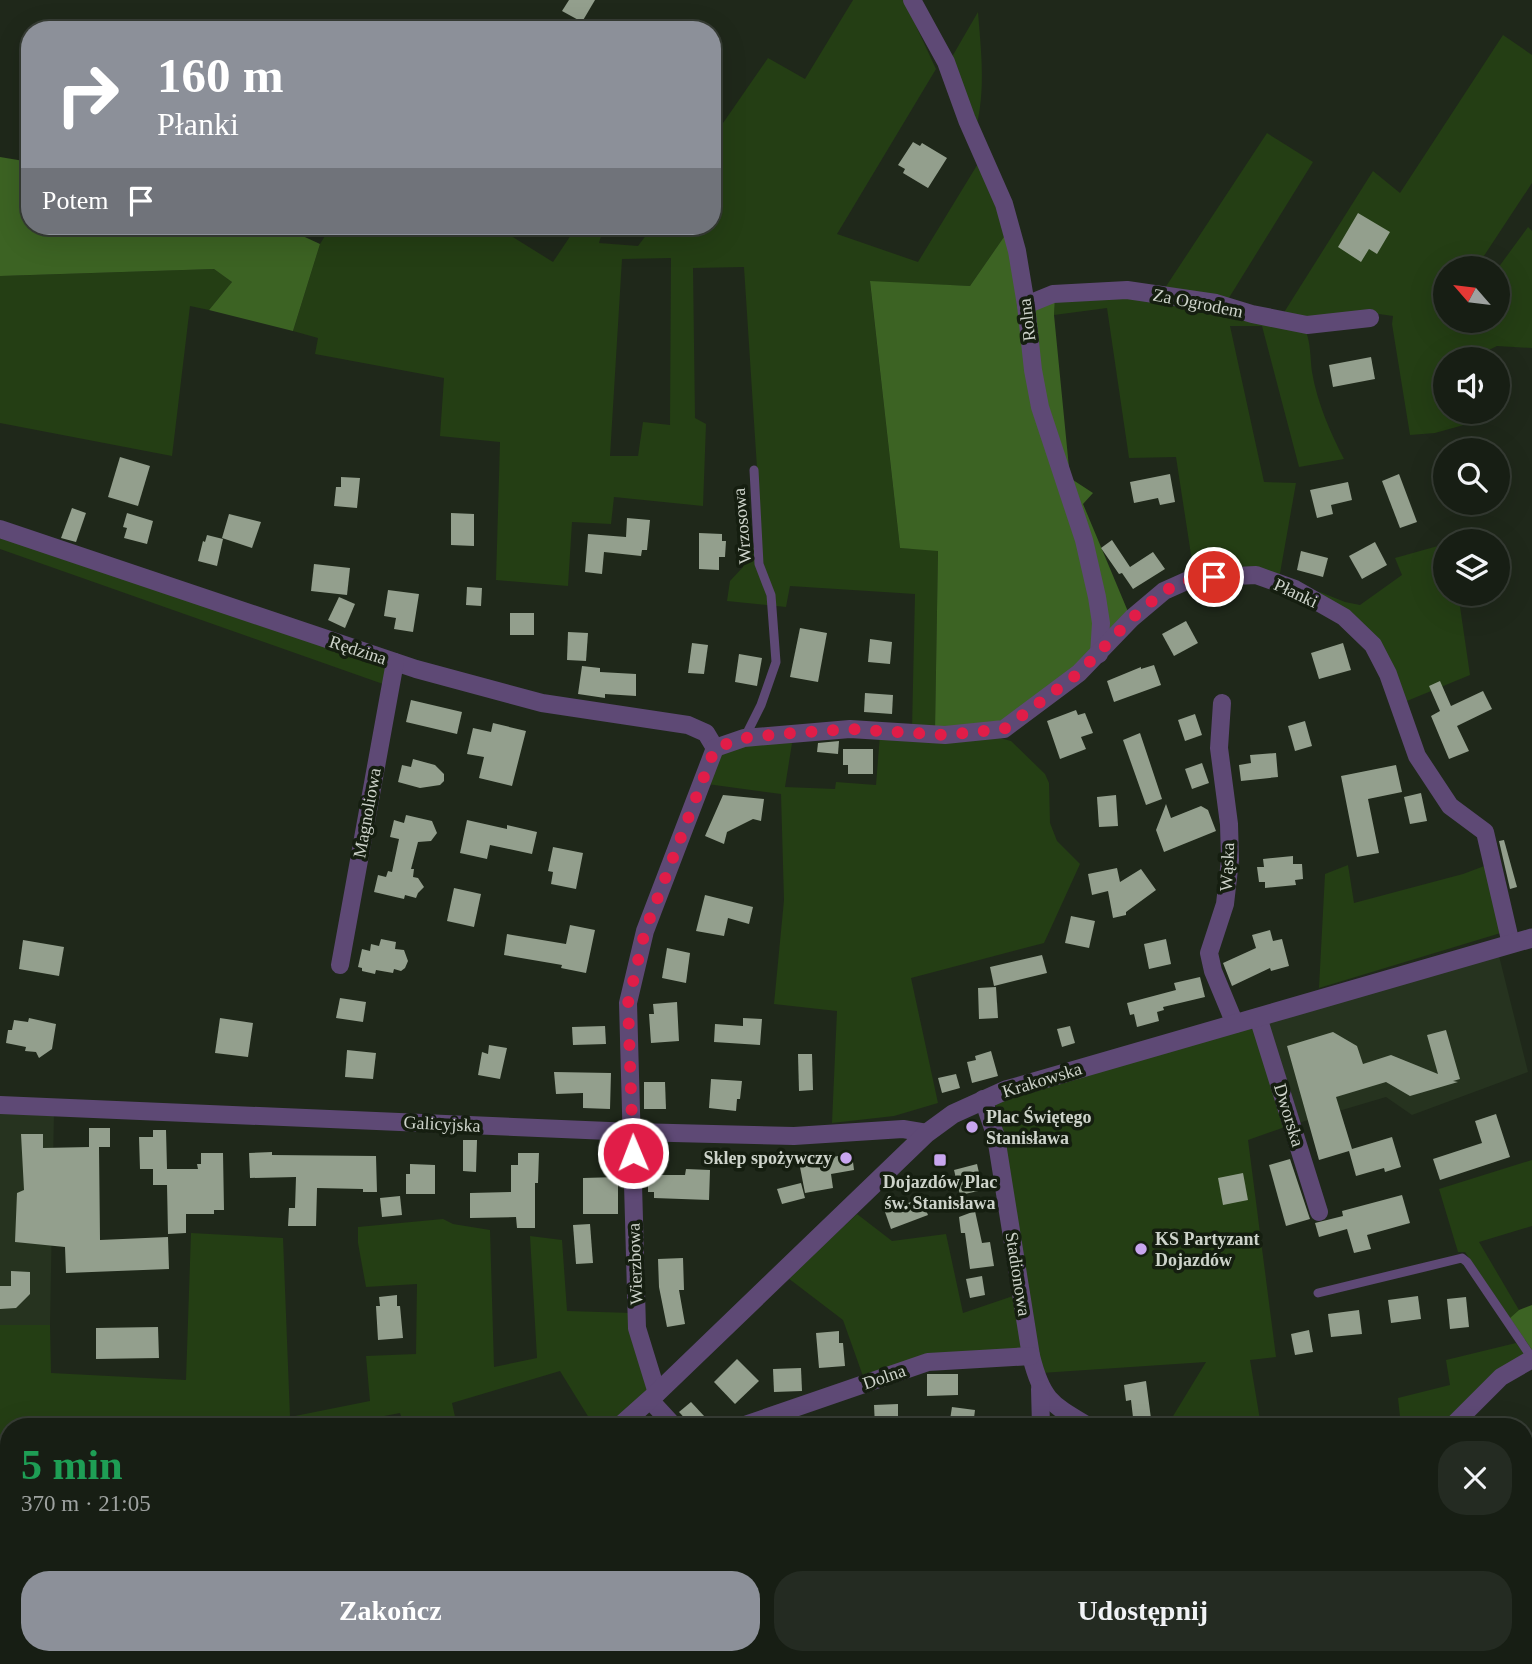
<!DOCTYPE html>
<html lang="pl">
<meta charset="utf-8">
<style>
body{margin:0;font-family:Georgia,serif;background:#242b22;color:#f1f3f6;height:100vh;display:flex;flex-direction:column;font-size:26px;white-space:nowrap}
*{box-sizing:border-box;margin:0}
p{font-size:23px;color:#9ea2a0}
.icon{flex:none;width:38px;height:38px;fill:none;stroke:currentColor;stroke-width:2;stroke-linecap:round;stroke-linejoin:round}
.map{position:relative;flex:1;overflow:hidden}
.sheet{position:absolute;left:0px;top:1418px;width:1533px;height:247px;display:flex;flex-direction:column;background:#171e14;border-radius:28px 28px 0 0;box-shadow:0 7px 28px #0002,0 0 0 2px #363c34}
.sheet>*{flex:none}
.top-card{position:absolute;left:21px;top:21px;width:700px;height:214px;border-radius:28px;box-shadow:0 7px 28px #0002,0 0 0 2px #363c34;background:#8c9099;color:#fff;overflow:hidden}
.needle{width:46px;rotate:298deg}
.tools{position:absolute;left:1433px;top:256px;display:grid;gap:14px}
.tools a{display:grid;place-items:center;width:77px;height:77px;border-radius:50%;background:#171e14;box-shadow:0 7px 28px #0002,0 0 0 2px #363c34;font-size:35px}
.pin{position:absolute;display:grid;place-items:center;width:60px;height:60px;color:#fff;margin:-30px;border:4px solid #fff;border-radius:50%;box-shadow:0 2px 7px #0007}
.me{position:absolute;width:77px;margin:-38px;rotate:359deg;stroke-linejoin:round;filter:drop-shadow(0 0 5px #0008)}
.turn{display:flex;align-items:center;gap:24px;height:147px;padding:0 21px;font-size:32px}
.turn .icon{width:91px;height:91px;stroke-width:2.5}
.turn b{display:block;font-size:49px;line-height:60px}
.then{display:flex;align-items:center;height:66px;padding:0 21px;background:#0003;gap:14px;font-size:26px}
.round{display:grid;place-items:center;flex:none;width:74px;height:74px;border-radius:28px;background:#242b22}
.overview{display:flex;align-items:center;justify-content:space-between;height:119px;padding:0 21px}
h1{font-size:42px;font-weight:700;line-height:52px;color:#1e9e55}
.primary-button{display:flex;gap:14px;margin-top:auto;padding:14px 21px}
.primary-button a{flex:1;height:80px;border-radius:28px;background:#8c9099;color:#fff;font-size:28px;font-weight:700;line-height:80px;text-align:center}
.primary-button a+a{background:#242b22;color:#f1f3f6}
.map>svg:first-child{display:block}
.built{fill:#26331f}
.green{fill:#243e14;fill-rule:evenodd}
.forest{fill:#3c6323}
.building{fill:#939f8d}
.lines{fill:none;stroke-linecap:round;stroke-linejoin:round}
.service{stroke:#5e4975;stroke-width:9}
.minor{stroke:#5e4975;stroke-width:18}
.tertiary{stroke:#5e4975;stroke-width:19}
.route{stroke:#e11d48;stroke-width:12;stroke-dasharray:0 21.6}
.poi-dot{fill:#c8a6ef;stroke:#151e10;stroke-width:2.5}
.labels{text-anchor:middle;stroke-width:7;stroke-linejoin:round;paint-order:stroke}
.street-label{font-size:18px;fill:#cdd3ca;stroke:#151e10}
.poi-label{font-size:18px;font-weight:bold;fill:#cdd3ca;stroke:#151e10;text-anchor:start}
</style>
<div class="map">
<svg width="1532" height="1664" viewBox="0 0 1532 1664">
<rect width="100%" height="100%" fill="#1f281a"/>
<g class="built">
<polygon points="1499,956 1528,1072 1412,1115 1386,1097 1295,1124 1262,1020"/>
<polygon points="0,1109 54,1112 50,1325 0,1325"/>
</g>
<g class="green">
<path d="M853,0H904L936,69L837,234L918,262L979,162L1006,234L970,286L870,282L900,548L938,550L935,730L912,729L915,594L790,586L786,607L727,601L730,581L743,567L761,530L744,267L693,268L695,418L706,424L703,506L614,497L611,524L572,522L568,586L496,580L500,442L440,436L444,378L315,354L318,338L293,331L320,244L331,226H495L553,262L577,226H604L599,243L638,246L653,226H712V139L768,58L805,79ZM671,258L670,425L643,422L638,456H610L622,259Z"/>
<path d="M978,12C981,51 986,90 976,128L949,62Z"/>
<polygon points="1503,35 1532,55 1532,183 1476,268 1446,268 1446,314 1444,317 1446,320 1498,320 1498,268 1528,227 1532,231 1532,348 1497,346 1470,359 1446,359 1446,411 1476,411 1478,421 1435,433 1410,435 1392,324 1393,316 1372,313 1309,320 1283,314 1373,171 1400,193"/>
<polygon points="1267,133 1313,162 1227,301 1163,291"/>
<polygon points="214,269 232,282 209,310 190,306 172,456 0,423 0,276"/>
<path d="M1127,295L1305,329C1311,343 1310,357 1312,372C1317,402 1330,432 1344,459L1299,467L1262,326H1230L1264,482L1296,483L1279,579L1194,574L1176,457L1129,458L1107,308L1054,315L1055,298Z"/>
<polygon points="0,536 387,667 383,684 0,549"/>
<polygon points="1445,544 1446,593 1458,593 1470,675 1402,703 1376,643 1315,597 1320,592 1345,602 1360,605 1402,575 1395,558"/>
<polygon points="880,735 996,737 1011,741 1045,774 1049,783 1050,823 1057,841 1080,864 1044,943 911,978 938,1103 894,1116 832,1123 837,1011 774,1004 784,900 781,794 707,784 720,751 793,737 785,787 835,789 836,782 876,785"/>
<polygon points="1348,865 1354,903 1463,874 1487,865 1504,932 1319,988 1325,874"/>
<polygon points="1255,1023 1288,1126 1248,1140 1276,1357 1250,1360 1260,1420 1254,1426 1167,1426 1206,1362 1041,1373 995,1101"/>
<polygon points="1532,1160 1532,1226 1479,1242 1519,1310 1510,1318 1465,1252 1458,1252 1439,1189"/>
<polygon points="857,1214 892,1241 946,1234 963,1313 1016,1295 1025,1353 864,1379 843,1320 788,1278"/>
<polygon points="443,1219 453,1224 490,1230 494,1367 537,1358 530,1236 562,1240 567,1311 632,1313 653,1393 613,1426 594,1426 560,1371 452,1403 457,1426 404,1426 400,1413 332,1426 9,1426 9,1608 0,1568 0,1325 50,1325 51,1373 186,1380 191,1233 283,1238 290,1417 370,1401 366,1356 416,1354 417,1284 366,1287 358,1243 358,1227"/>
<polygon points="1516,1343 1527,1357 1445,1426 1401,1426 1398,1398 1450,1385 1446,1360"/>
<polygon points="19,1656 60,1656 62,1664 21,1664"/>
<polygon points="349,1656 646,1656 650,1664 353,1664"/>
</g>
<g class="forest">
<polygon points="0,157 30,162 30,226 281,226 320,244 293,331 209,310 232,282 214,269 0,276"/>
<polygon points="1006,234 1024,309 1055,298 1054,315 1070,478 1093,493 1083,504 1129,614 1077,670 994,728 935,730 938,551 900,548 870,281 970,286"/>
<polygon points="1532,1305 1532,1350 1510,1318 1519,1310"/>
</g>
<g class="building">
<polygon points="569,0 595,0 582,22 562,11"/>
<polygon points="913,142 920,146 922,143 947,158 928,188 903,173 905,169 898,165"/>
<polygon points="1358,213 1390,232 1377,254 1369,249 1361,262 1338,247"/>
<polygon points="1371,357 1375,379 1333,387 1329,365"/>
<polygon points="120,457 150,466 138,506 108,497"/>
<polygon points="1170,474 1175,502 1160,505 1158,498 1134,503 1130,482"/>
<polygon points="1399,474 1417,522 1400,528 1382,481"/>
<polygon points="341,477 360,478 357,508 334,506 336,487 341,487"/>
<polygon points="1348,482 1352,500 1331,505 1333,514 1317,518 1310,490"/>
<polygon points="72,508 86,513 76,542 61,538"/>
<polygon points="127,513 153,521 147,544 124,538 127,528 123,527"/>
<polygon points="451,513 474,514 474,546 451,545"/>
<polygon points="229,514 261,522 252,548 222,538"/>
<polygon points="627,518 650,520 647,550 642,550 641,556 604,552 602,574 585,572 588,534 626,537"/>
<polygon points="699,533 722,534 722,541 726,541 725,557 719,557 719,570 699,569"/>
<polygon points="207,535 223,539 217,566 198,561 203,541 205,542"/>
<polygon points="1112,540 1130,567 1153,552 1165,569 1133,589 1122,573 1119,574 1101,548"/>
<polygon points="1375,542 1387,565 1362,579 1349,556"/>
<polygon points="1301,551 1328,558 1323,577 1297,570"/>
<polygon points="314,564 350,568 347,595 311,591"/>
<polygon points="467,587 482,588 481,606 466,605"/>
<polygon points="388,590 419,594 413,632 394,629 396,618 384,616"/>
<polygon points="339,597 355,604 345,628 328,620"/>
<rect x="510" y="613" width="24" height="22"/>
<polygon points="1186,621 1198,643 1174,656 1162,634"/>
<polygon points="800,628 827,633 818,682 790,677"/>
<polygon points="568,632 588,633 586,661 567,660"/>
<polygon points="870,639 892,642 890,664 868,662"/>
<polygon points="692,643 708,645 704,674 688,673"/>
<polygon points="1343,643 1351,670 1319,679 1311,653"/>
<polygon points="739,654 762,658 757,686 735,682"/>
<polygon points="1154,665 1161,685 1114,702 1107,681 1141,667 1141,669"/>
<polygon points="582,666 600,668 600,672 636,674 636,696 605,694 605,698 578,694"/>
<polygon points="1440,681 1451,706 1483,691 1492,709 1457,726 1469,751 1449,759 1431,716 1440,711 1429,686"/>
<polygon points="865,693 893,695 892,714 864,712"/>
<polygon points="411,700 462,712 457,734 406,722"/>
<polygon points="1076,710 1078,715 1085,713 1093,733 1081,737 1086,749 1060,759 1047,721"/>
<polygon points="1195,714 1202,735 1185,741 1178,720"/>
<polygon points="1305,721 1312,746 1295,751 1288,726"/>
<polygon points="493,723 526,731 512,786 479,778 484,757 467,754 473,728 491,732"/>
<polygon points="1140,733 1162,799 1146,805 1123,740"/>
<polygon points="839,741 838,754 817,752 818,743"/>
<polygon points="843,749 873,749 873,774 848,774 848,765 843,765"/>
<polygon points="1276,753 1278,777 1241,781 1239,765 1251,763 1250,755"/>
<polygon points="413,759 435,765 444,774 444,781 440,785 420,788 398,782 402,765 411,767"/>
<polygon points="1202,763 1209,783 1192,789 1185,769"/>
<polygon points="1396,765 1402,792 1368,799 1379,853 1357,857 1341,776"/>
<polygon points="1421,793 1427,821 1410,824 1404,797"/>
<polygon points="723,795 764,799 761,821 753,819 727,832 724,844 705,836"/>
<polygon points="1116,795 1118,826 1099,827 1097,797"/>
<polygon points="1166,804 1171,818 1201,806 1208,810 1216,831 1164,852 1156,830"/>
<polygon points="406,815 432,821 437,833 431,841 418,842 411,869 414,869 413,877 418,878 424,887 418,893 416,898 405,895 404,899 374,892 378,875 386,877 388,871 392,872 399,839 390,837 394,820 404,823"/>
<polygon points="467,820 507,829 507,825 537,832 532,854 490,845 487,859 460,853"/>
<polygon points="1504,840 1517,887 1510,889 1499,841"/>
<polygon points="553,847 583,853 576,889 551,884 553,872 548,871"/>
<polygon points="1293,856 1293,864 1302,864 1303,879 1295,880 1296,885 1265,888 1265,882 1259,882 1257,867 1264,867 1263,859"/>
<polygon points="1117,868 1120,882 1141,869 1156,890 1126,912 1126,915 1113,918 1108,891 1092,895 1088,874"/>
<polygon points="454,888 481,894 474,927 447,921"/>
<polygon points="705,895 753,907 749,924 728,918 724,936 696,931"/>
<polygon points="1071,916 1095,921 1089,948 1065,943"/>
<polygon points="570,925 595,930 586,973 561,968 562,965 504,955 507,934 566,944"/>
<polygon points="1270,930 1273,941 1282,939 1289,966 1271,971 1270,968 1232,986 1223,963 1256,948 1252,935"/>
<polygon points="381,939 396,942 395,949 404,950 408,961 405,968 401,971 394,969 393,973 376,970 375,974 362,971 362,968 358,967 362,949 370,951 371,944 379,946"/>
<polygon points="1166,939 1171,964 1149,969 1144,944"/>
<polygon points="23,940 64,947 59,976 19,969"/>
<polygon points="667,948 690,953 686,983 662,978"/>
<polygon points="1042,955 1047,973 994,986 990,967"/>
<polygon points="1200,977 1205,997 1163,1007 1164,1010 1157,1012 1159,1021 1137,1027 1134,1014 1130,1015 1127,1003 1176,990 1174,983"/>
<polygon points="996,987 998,1018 979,1019 978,988"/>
<polygon points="340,998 366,1002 363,1022 336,1018"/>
<polygon points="677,1002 679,1041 651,1043 649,1014 654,1014 653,1004"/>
<polygon points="29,1018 56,1024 52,1049 39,1058 36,1052 25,1051 26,1047 6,1043 8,1030 12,1030 14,1020 28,1022"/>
<polygon points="220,1018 253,1023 248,1057 215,1053"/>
<polygon points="743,1018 762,1019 760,1045 714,1042 715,1024 743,1026"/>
<polygon points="605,1026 606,1044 573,1045 572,1027"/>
<polygon points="1070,1026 1075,1043 1062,1047 1057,1029"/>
<polygon points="1446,1030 1460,1079 1453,1081 1458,1082 1410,1096 1386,1082 1336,1097 1352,1149 1392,1137 1401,1167 1385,1172 1384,1168 1356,1176 1349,1151 1319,1160 1287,1046 1333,1032 1357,1046 1363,1064 1391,1055 1438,1074 1427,1035"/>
<polygon points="489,1045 507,1048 500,1079 478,1075 482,1052 488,1054"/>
<polygon points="347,1050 376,1053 373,1079 345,1077"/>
<polygon points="991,1051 998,1076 972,1083 967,1062 976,1060 975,1056"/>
<polygon points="798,1054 812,1054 813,1090 799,1091"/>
<polygon points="554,1072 611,1073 610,1109 583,1108 583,1093 556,1094"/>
<polygon points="956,1074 960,1088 942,1093 938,1078"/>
<polygon points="711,1079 742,1081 740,1099 737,1099 736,1111 709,1108"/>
<polygon points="644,1082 665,1082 666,1109 644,1109"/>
<polygon points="1496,1114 1510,1157 1440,1180 1433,1159 1482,1143 1475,1121"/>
<polygon points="89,1128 110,1128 110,1147 99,1147 100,1240 168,1237 169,1269 66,1273 65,1247 15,1242 17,1193 24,1190 21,1134 43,1134 43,1148 89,1147"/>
<polygon points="153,1130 166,1130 167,1169 198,1169 197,1164 201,1164 201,1153 223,1153 224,1210 214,1210 214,1214 186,1214 186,1233 168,1234 167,1185 153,1185 153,1169 140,1169 139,1137 153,1137"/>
<polygon points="463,1140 477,1140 476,1172 463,1171"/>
<polygon points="272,1152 272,1155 376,1156 377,1192 363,1192 363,1189 317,1188 316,1226 288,1226 289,1208 295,1208 296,1177 250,1178 249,1153"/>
<polygon points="518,1153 539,1153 538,1183 535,1183 535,1228 517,1228 516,1217 470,1218 470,1193 511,1192 511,1165 518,1165"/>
<polygon points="852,1154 854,1170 831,1174 833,1188 805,1193 799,1162"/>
<polygon points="1290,1159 1310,1219 1286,1226 1269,1165"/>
<polygon points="410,1164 435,1165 435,1194 406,1194 406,1174 410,1174"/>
<polygon points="977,1164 983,1190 960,1195 954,1170"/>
<polygon points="686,1169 710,1170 709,1200 654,1198 654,1192 648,1192 648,1175 685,1175"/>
<polygon points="1243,1173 1248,1200 1223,1205 1218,1178"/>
<polygon points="618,1177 618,1214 583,1214 583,1178"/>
<polygon points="801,1183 805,1198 782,1204 777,1189"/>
<polygon points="1402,1195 1410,1223 1367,1235 1371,1249 1354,1253 1347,1229 1319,1237 1315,1223 1343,1216 1342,1211"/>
<polygon points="400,1196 402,1215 382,1217 380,1198"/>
<polygon points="921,1198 928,1215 891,1229 885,1212"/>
<polygon points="975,1211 982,1243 990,1242 994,1266 970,1269 965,1233 961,1233 959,1217"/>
<polygon points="590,1224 593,1263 576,1264 573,1225"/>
<polygon points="683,1258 684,1290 679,1290 685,1324 667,1327 659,1287 658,1259"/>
<polygon points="11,1271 30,1272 30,1294 16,1308 0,1309 0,1286 11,1286"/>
<polygon points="982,1276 985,1295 970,1298 966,1279"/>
<polygon points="397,1295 397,1306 400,1306 403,1338 378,1340 376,1306 380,1306 379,1297"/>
<polygon points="1418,1296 1421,1319 1391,1323 1388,1300"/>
<polygon points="1466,1297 1469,1327 1450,1329 1447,1299"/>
<polygon points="1359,1310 1362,1334 1331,1337 1328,1314"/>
<polygon points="158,1327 159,1358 96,1359 96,1328"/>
<polygon points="1309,1330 1313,1352 1295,1355 1291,1334"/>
<polygon points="839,1331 839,1343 843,1343 845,1366 819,1368 816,1333"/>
<polygon points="737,1359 759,1381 735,1404 714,1382"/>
<polygon points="801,1368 802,1391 774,1392 773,1369"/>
<polygon points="927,1374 958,1374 958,1395 927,1396"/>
<polygon points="1146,1381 1152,1426 1134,1426 1131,1400 1126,1401 1124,1385"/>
<polygon points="691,1402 705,1417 695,1426 692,1426 679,1412"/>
<polygon points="898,1404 898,1426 875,1426 874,1405"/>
<polygon points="952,1407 975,1410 973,1426 949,1426"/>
</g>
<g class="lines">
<g class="service">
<polyline points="745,737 761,705 776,662 771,595 759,564 754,470"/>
<polyline points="1318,1293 1462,1258 1467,1262 1532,1358"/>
</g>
<g class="minor">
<polyline points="912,0 946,62 967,120 1004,204 1017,251 1026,305 1033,370 1040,407 1084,540 1097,597 1101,623 1099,654"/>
<polyline points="1026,305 1053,294 1127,290 1216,303 1252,314 1307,325 1370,318"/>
<polyline points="0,529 416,669 542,703 688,725 706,733 715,748"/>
<polyline points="1222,703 1219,748 1229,824 1230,860 1225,904 1209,953 1213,971 1235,1024"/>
<polyline points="715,748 744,738 850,729 945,735 1004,729 1079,673 1132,618 1164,591 1193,578 1256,575 1295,589 1344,617 1373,645 1388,674 1417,756 1450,806 1485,832 1511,944"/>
<polyline points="340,965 395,662"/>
<polyline points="1258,1017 1319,1212"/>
<path d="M983,1099L996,1137L1031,1356C1042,1400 1051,1404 1088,1426"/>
<polyline points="0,1105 633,1132 794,1136 903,1129 927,1133"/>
<polyline points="1040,1389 1041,1426"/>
<polyline points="657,1393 637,1328 628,1003 645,931 715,748"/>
<polyline points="650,1400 674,1426"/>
<polyline points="742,1426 928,1362 1031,1356"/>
<polyline points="1452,1426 1501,1377 1532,1359"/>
<polyline points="1286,1656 1290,1664"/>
<polyline points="970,1664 973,1656"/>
</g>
<g class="tertiary">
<polyline points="620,1426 657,1393 927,1133 953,1114 1006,1090 1532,938"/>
<polyline points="132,1664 156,1656"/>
</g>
</g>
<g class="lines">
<polyline class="route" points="633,1153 628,1003 645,931 715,748 744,738 779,734 850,729 945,735 1004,729 1079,673 1132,618 1164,591 1194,578 1214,577"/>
</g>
<g class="poi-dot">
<circle cx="972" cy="1127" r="7"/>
<circle cx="846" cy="1158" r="7"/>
<rect x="933" y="1153" width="14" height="14" rx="3.5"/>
<circle cx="1141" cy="1249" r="7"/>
</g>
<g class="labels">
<g class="street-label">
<text transform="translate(1198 303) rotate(11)" y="6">Za Ogrodem</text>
<text transform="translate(1027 320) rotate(-97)" y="6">Rolna</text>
<text transform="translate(742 526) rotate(-95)" y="6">Wrzosowa</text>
<text transform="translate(1296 593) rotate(25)" y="6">Płanki</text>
<text transform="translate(358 650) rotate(18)" y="6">Rędzina</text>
<text transform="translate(367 813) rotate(-80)" y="6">Magnoliowa</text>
<text transform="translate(1227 867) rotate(-87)" y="6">Wąska</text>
<text transform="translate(1042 1080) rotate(-17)" y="6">Krakowska</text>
<text transform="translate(1289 1115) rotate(73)" y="6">Dworska</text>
<text transform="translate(442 1124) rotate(3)" y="6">Galicyjska</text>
<text transform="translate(635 1264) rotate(-92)" y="6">Wierzbowa</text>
<text transform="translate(1018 1274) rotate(81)" y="6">Stadionowa</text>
<text transform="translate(884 1377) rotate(-19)" y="6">Dolna</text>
</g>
<g class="poi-label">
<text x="986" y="1123">Plac Świętego<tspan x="986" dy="21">Stanisława</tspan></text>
<text x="832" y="1164" text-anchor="end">Sklep spożywczy</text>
<text x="940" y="1188" text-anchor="middle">Dojazdów Plac<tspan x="940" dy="21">św. Stanisława</tspan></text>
<text x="1155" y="1245">KS Partyzant<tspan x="1155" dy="21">Dojazdów</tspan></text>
</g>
</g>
</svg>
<div class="tools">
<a><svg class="needle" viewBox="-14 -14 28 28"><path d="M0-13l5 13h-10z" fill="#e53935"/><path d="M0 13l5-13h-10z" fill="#9ea2a0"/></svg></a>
<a><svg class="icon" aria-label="sound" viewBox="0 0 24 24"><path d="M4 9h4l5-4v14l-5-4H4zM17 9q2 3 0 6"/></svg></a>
<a><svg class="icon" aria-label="search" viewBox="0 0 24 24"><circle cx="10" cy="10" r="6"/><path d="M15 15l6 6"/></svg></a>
<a><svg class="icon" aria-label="layers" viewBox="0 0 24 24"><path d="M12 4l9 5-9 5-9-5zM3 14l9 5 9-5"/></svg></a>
</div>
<div class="pin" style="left:1214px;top:577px;background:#d93025"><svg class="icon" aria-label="arrive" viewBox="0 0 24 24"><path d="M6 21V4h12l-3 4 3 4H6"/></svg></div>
<svg class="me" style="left:633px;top:1153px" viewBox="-20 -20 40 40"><circle r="17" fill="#e11d48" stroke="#fff" stroke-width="3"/><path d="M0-11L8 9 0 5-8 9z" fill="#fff"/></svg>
<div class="top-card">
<div class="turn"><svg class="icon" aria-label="right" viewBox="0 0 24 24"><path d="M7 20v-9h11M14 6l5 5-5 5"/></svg><div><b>160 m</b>Płanki</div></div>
<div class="then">Potem<svg class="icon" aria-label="arrive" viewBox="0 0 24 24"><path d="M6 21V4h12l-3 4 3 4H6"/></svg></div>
</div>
<section class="sheet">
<div class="overview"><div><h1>5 min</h1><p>370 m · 21:05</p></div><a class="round"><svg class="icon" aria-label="close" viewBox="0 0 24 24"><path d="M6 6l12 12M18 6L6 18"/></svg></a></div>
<div class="primary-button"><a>Zakończ</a><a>Udostępnij</a></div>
</section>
</div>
